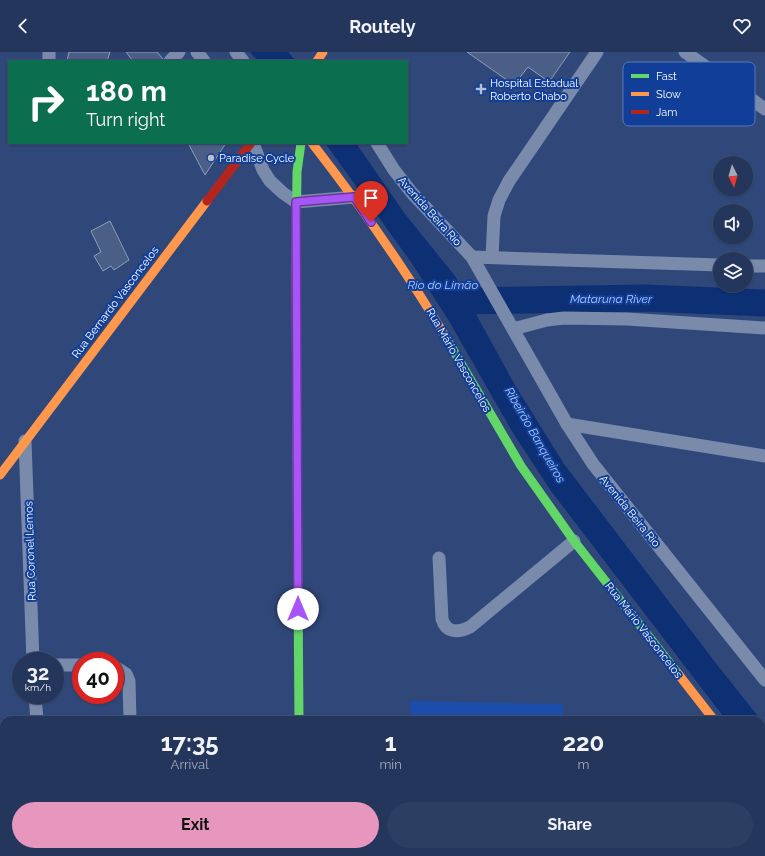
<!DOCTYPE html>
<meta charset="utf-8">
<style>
body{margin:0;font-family:Raleway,sans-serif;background:#2c3e61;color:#f1f3f6;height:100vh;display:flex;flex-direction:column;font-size:15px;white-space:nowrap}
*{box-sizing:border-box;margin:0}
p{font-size:13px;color:#a3abbb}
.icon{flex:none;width:22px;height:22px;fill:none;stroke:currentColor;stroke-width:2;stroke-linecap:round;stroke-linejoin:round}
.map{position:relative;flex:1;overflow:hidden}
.details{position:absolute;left:0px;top:664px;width:765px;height:140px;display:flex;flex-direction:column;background:#24365b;border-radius:12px 12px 0 0;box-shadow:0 1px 3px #0004,0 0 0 1px #415071}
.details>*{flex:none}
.banner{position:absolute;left:8px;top:8px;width:400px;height:84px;border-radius:0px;box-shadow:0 1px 3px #0004,0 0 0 1px #415071;background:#0b6e4f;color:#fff;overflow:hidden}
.needle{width:26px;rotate:175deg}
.fabs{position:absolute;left:713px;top:104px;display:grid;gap:8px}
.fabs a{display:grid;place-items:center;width:40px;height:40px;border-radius:50%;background:#24365b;box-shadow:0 1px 3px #0004,0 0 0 1px #415071;font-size:20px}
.speed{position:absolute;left:12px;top:600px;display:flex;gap:8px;font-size:20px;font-weight:700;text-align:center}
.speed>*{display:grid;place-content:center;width:52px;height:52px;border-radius:50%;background:#24365b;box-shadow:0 1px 3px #0004,0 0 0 1px #415071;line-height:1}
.speed small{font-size:10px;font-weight:400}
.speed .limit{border:6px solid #d22;background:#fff;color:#111}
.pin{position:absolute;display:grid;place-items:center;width:34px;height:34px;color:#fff;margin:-41px -17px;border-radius:50% 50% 50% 0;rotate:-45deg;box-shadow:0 0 4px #0007}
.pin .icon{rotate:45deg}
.me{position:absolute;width:44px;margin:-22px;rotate:0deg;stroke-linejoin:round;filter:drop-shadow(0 0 3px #0008)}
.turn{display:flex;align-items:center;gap:14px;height:84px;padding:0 12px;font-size:18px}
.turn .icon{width:52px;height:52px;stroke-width:2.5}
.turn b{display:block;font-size:28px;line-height:34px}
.eta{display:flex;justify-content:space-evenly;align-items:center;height:68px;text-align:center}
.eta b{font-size:24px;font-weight:700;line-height:28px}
.action{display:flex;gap:8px;margin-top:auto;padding:8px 12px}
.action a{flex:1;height:46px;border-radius:24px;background:#e797bd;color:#111;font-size:16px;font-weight:700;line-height:46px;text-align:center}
.action a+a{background:#2c3e61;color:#f1f3f6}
header{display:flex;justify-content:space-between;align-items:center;height:52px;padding:0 12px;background:#24365b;font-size:18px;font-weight:700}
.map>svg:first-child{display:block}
.green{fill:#1b4daa}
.water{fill:#0d2f74}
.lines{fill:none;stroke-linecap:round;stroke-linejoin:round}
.river{stroke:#0d2f74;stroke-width:27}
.building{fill:#4b5f86;stroke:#8e9cb9}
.street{stroke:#7a8aab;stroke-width:13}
.fast{stroke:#63d668;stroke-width:9}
.slow{stroke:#ff974d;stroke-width:9}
.jam{stroke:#b3261e;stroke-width:9}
.route-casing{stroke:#6d37a1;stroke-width:10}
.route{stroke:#a855f7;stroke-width:7}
.poi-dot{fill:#b7bfd0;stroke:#113e98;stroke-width:1.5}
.labels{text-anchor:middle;stroke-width:4;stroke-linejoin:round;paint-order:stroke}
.poi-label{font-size:11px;fill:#fff;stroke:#113e98;text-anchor:start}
.street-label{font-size:11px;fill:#fff;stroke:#113e98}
.water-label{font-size:12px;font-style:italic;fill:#aecafa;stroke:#113e98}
.key{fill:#113e98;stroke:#5878b7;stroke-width:1}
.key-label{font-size:11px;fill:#fff}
</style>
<header><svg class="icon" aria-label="back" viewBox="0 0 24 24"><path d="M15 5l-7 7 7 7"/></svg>Routely<svg class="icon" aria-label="heart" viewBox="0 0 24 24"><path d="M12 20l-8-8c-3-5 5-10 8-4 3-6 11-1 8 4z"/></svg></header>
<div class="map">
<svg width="765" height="804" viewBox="0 0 765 804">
<rect width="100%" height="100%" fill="#304879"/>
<g class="green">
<polygon points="410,649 563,652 562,668 411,668"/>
<rect x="416" y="800" width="142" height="4"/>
</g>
<g class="water">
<polygon points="250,0 288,0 296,9 258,9"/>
<polygon points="325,91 356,91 405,162 455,224 516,335 564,412 718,614 765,673 765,721 761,715 761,668 726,668 551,439 513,381 449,269 411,210"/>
</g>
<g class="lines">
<polyline class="river" points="456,249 645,246 765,251"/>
</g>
<g class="building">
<polygon points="69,0 110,0 107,9 67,9"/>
<polygon points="126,0 157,0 163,7 160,9 133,9"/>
<polygon points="467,0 570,0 549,30 528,15 514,33"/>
<polygon points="188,91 226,91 205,123"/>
<polygon points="110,169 129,208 114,218 111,214 103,219 94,204 101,200 91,179"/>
</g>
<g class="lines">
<g class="street">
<polyline points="197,0 204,9"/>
<polyline points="236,0 243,9"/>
<polyline points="685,0 765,57"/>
<polyline points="49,9 49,0"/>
<polyline points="170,9 179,0"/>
<polyline points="253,91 263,118 270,129 283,141 296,150 354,145"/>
<polyline points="377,91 394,118 412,141 472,205 567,372 593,412 765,628"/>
<polyline points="472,205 720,213"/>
<polyline points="492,205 494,164 499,148 509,129 597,0"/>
<polyline points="746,214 765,214"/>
<polyline points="513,277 547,268 564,266 627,267 765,276"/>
<polyline points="567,372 765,404"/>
<polyline points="25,389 33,609"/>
<path d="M439,506L442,567C446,581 458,581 470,575L574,489"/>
<polyline points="55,613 81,613"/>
<polyline points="115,615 126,622 129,629 130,668"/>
<polyline points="35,643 37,668"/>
<polyline points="761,728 765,733"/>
<polyline points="133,800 134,804"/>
<polyline points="303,800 303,804"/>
<polyline points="403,800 403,804"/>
<polyline points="45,804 46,800"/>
</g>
<g class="fast">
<polyline points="296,201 297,120 301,91"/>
<polyline points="445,284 521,414 574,489 679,623"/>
<polyline points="297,405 299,668"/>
</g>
<g class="slow">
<polyline points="317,9 323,0"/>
<path d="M312,91C360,153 405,217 445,284"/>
<polyline points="296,201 297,405"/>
<polyline points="0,423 207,149"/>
<polyline points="679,623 714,668"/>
</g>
<polyline class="jam" points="207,149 251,91"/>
</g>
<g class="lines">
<defs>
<polyline id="route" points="298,557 296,150 354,145 371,170"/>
</defs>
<use href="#route" class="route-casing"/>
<use href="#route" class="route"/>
</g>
<g class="poi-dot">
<path d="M479 31h4v4h4v4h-4v4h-4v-4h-4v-4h4z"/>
<circle cx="211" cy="106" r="4"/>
</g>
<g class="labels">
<g class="poi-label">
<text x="490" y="35">Hospital Estadual<tspan x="490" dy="13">Roberto Chabo</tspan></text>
<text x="219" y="110">Paradise Cycle</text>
</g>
<g class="street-label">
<text transform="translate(430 159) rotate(48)" y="4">Avenida Beira Rio</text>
<text transform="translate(115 250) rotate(-53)" y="4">Rua Bernardo Vasconcelos</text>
<text transform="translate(459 308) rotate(60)" y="4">Rua Mário Vasconcelos</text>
<text transform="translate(630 459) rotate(51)" y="4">Avenida Beira Rio</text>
<text transform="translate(30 499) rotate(-92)" y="4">Rua Coronel Lemos</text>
<text transform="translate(644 578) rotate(52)" y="4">Rua Mário Vasconcelos</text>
</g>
<g class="water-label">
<text x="443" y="237">Rio do Limão</text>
<text x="611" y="251">Mataruna River</text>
<text transform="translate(535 383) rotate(60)" y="4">Ribeirão Banqueiros</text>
</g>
</g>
<rect x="623" y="10" width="132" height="64" rx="6" class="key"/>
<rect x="631" y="22" width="18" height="4" fill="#63d668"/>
<rect x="631" y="40" width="18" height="4" fill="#ff974d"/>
<rect x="631" y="58" width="18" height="4" fill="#b3261e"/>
<g class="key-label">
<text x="656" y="28">Fast</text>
<text x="656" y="46">Slow</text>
<text x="656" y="64">Jam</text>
</g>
</svg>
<div class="fabs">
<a><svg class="needle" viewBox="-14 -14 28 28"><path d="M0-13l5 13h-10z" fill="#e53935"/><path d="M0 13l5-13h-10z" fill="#a3abbb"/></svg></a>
<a><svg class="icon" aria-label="sound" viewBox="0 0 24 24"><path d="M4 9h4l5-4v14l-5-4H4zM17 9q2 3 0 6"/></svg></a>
<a><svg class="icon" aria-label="layers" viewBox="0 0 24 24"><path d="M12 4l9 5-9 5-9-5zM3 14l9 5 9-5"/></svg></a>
</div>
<div class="speed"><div>32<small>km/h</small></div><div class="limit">40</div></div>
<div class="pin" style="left:371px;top:170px;background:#d93025"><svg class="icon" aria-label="arrive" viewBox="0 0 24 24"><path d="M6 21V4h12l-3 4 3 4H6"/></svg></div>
<svg class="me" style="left:298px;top:557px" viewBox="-20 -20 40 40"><circle r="19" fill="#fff"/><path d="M0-13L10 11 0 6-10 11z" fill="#a855f7"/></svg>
<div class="banner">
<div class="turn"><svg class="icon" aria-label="right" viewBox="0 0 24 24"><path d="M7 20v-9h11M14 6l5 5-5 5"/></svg><div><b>180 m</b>Turn right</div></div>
</div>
<section class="details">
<div class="eta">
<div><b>17:35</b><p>Arrival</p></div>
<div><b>1</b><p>min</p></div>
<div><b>220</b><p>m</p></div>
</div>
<div class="action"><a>Exit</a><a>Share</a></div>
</section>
</div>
